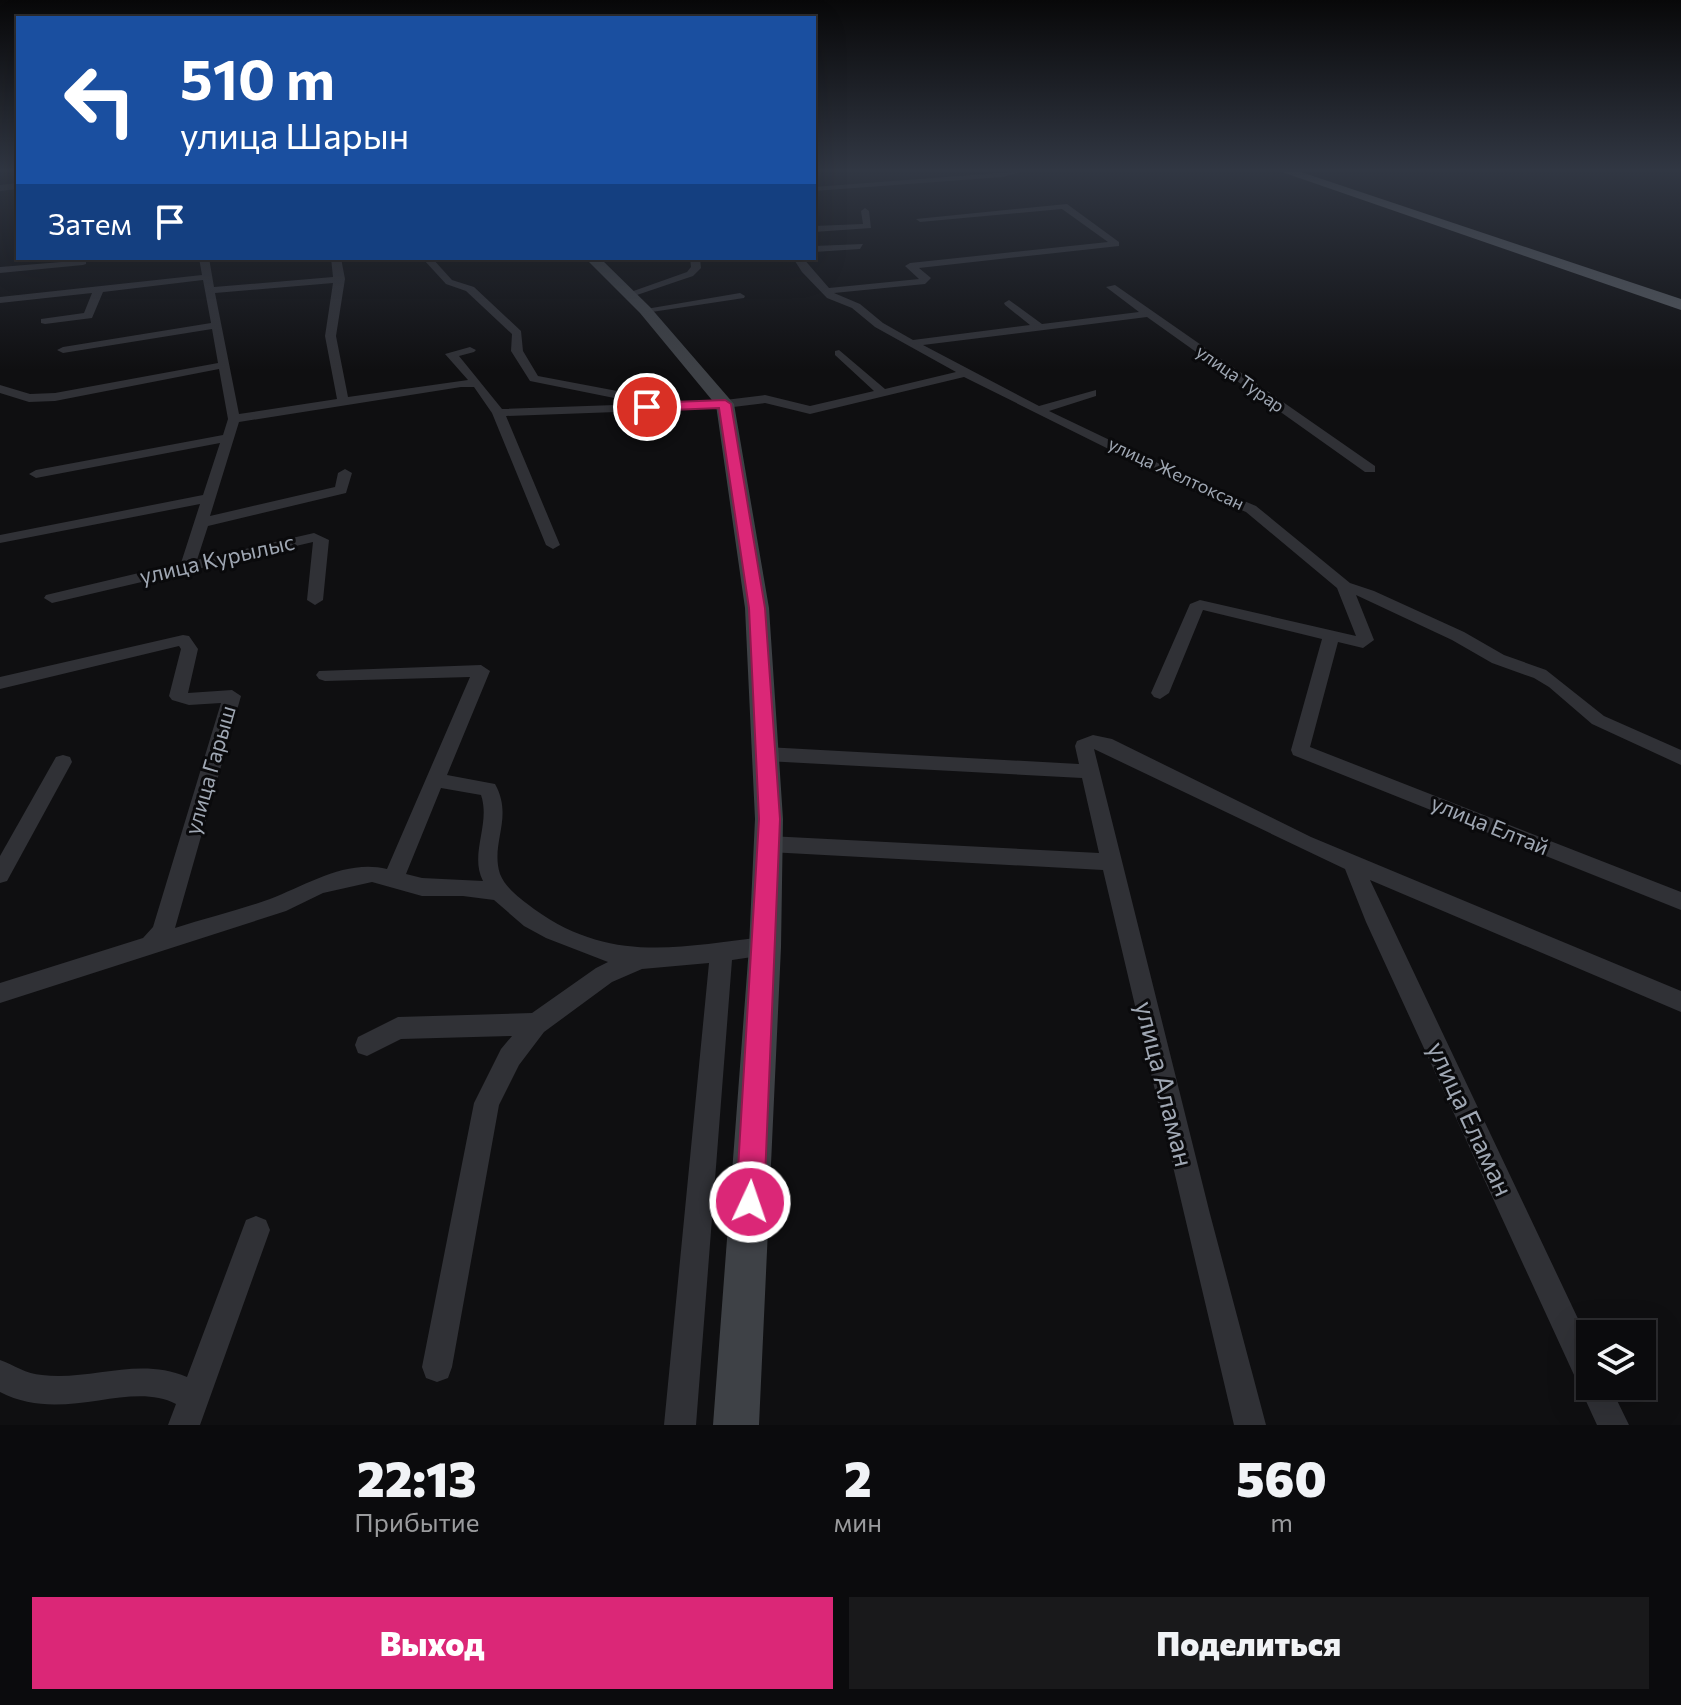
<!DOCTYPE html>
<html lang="ru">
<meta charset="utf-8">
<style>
body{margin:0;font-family:Commissioner,sans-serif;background:#19191b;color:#f1f3f6;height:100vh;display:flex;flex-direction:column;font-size:30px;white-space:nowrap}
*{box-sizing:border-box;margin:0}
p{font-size:26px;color:#9a9b9d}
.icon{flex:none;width:44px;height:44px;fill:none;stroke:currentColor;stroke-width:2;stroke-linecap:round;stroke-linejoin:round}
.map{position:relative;height:1425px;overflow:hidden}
.panel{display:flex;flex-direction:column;background:#0b0b0d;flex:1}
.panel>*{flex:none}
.hud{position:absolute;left:16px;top:16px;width:800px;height:244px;border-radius:0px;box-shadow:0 8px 32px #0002,0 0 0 2px #2b2b2e;background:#1a4fa0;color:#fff;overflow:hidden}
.tools{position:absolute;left:1576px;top:1320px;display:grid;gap:16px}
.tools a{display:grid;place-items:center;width:80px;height:80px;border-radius:0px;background:#0b0b0d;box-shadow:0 8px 32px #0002,0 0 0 2px #2b2b2e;font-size:40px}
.pin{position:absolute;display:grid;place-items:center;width:68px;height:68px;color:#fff;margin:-34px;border:4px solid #fff;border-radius:50%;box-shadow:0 2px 8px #0007}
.me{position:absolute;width:88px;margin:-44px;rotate:3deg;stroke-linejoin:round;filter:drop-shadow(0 0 6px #0008)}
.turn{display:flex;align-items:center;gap:28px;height:168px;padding:0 32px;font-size:36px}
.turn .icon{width:104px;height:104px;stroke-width:2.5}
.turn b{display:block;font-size:56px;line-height:68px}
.then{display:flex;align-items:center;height:76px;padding:0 32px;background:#0003;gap:16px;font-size:30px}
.eta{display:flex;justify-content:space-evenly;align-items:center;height:136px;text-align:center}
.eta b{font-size:48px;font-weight:800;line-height:56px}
.action{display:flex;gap:16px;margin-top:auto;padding:16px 32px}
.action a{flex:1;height:92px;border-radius:0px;background:#db2777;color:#fff;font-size:32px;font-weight:800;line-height:92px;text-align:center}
.action a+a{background:#19191b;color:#f1f3f6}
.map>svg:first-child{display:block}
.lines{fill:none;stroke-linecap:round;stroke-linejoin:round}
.minor{fill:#303136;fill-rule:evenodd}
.tertiary{fill:#303136;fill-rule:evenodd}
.secondary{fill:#3e4146;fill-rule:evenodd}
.trunk{fill:#54585e;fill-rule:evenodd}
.route{fill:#db2777;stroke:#8e194d;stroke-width:2}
.labels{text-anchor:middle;stroke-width:6;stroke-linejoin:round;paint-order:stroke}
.far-street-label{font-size:18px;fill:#9fa7b3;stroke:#0a0a0c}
.street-label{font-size:22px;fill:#9fa7b3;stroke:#0a0a0c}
.near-street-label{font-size:26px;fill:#9fa7b3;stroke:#0a0a0c}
</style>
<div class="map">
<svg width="1681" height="1425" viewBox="0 0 1681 1425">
<rect width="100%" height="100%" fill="#0f0f11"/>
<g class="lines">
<g class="minor">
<polygon points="1024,171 1003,177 814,191 814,187"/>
<path d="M1067,204L1119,242V246L919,268L931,278L925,284L834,293L860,304L883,323L913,340L1030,325L1005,305L1004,303L1009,300L1042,324L1139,312L1106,287L1115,285L1375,466V472H1365L1147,317L923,345L1039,406L1096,390V396L1049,411L1187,477L1256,506L1350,583L1374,591L1464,632L1504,655L1546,670L1604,716L1681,750V765L1592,724L1549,687L1534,678L1492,663L1452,640L1356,595L1374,640L1363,648L1338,642L1310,747L1681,892V910L1293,755L1291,750L1322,639L1203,610L1169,693L1160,699L1154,697L1151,693L1190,604L1200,600L1356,636L1337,588L1246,512L1177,483L964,377L810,414L765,403L725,408L506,416L560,545L553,549L546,545L492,413L474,387H461L239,422L210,516L335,487L338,473L345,469L352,473L346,493L208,526L197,560L314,533L329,540L323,600L315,605L307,600L313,542L52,603L44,598L46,595L181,563L200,504L0,543V535L203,495L220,443L36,478L29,474L36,470L223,435L228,419L219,369L55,401L29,402L0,393V385L30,394L55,393L218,363L212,329L63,353L57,350L63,347L211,323L203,280L103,292L92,318L45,324L41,323V319L84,313L92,293L0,303V297L202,275L199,258H209L214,287L333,277L331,258H341L345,279L336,336L348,397L468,380L445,354L470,347L476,350L474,352L459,356L502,409L644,404L530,381L511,351L512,334L466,291L446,284L424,260L432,258L452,280L474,287L521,331L523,351L538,376L649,397L651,400L646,403L725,400L765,395L810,406L874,391L835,355V351L839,350L885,389L956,372L875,327L852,308L827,298L802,272L793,258H803L829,288L919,279L905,266L910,263L1108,242L1062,209L920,222L916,219ZM333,283L325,336L337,399L239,414L215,293Z"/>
<polygon points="865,208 869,211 871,228 814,232 814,226 863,224 861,211"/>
<polygon points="863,244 860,249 814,252 814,246"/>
<polygon points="690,258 700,258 701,268 693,276 634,296 625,294 687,272 691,267"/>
<polygon points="86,260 86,264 83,265 0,273 0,267"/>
<polygon points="740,293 745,296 744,298 645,313 640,310"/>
<path d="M183,635L189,636L198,649L188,693L232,690L241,696L175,928C206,918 239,910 270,899C307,885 346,859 387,869L470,677L325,681L319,679L316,675L319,671L481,665L490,671L447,775L495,784C514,818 490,843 500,874C506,889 522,900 534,909C610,964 679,947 765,937L773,940L776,947L773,954L732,960L696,1425H664L709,963L642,969L612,982L544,1032L519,1065L499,1105L452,1367L448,1378L437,1382L426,1378L422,1367L474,1103L501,1049L512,1036L401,1039L367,1056L358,1053L355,1045L358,1037L398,1017L532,1013L596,968L608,962L546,938L524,926L494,900L463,896H422L372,882L323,893L286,911L0,1003V983L143,938L153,927L221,703L189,705L172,700L169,696L181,649L179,646L0,689V677ZM441,788L481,795C491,824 469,854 483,881L422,878L406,874Z"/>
<polygon points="1093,735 1112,739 1311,837 1681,991 1681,1012 1370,880 1590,1344 1590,1386 1610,1386 1629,1425 1597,1425 1366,922 1345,869 1094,749 1210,1214 1266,1425 1234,1425 1103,870 769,852 762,850 759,844 762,838 769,836 1099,853 1082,778 766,761 759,759 757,754 759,749 766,747 1079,764 1075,746 1077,741"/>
<polygon points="63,755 70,757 72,762 7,881 0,883 0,856 56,757"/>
<path d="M256,1216L266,1220L270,1230L200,1425H168L176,1404C129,1379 63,1425 0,1392V1360C14,1365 26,1374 42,1375C91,1381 138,1356 187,1377L246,1220Z"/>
</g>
<polygon class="tertiary" points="18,183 18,189 0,191 0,185"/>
<polygon class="secondary" points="585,258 600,258 650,307 734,404 769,608 783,819 781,947 759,1425 713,1425 749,947 755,819 745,608 716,405 640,313"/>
<polygon class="trunk" points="1279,171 1298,171 1681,299 1681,310"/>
</g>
<linearGradient id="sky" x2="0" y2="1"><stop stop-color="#080809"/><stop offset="0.46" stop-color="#313743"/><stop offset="1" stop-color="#313743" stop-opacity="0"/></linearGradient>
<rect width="1681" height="370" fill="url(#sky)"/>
<polygon class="route" points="725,400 731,404 765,608 780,819 764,1202 760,1212 750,1216 740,1212 736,1202 759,819 749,608 719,408 647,411 640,407 647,403"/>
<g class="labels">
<g class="far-street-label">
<text transform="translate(1240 379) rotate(35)" y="6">улица Турар</text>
<text transform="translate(1176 474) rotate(25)" y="6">улица Желтоксан</text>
</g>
<g class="street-label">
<text transform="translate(217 559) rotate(-13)" y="8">улица Курылыс</text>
<text transform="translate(210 770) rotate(-74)" y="8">улица Гарыш</text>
<text transform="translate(1490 825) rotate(22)" y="8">улица Елтай</text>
</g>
<g class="near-street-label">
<text transform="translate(1164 1084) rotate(76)" y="9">улица Аламан</text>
<text transform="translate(1470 1119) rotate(65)" y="9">улица Еламан</text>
</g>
</g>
</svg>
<div class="tools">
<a><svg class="icon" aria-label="layers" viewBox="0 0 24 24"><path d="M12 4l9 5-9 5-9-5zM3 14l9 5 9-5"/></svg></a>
</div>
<div class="pin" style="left:647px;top:407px;background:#d93025"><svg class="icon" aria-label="arrive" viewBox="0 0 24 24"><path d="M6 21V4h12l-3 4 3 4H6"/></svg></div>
<svg class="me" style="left:750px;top:1202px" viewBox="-20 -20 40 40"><circle r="17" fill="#db2777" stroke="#fff" stroke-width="3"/><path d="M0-11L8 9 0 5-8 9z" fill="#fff"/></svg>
<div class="hud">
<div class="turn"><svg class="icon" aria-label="left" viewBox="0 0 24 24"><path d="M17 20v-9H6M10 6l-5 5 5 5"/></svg><div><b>510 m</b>улица Шарын</div></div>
<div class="then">Затем<svg class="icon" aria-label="arrive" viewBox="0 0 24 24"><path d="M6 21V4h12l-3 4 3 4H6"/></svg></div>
</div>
</div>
<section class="panel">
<div class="eta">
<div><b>22:13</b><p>Прибытие</p></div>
<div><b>2</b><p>мин</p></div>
<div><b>560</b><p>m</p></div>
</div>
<div class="action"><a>Выход</a><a>Поделиться</a></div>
</section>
